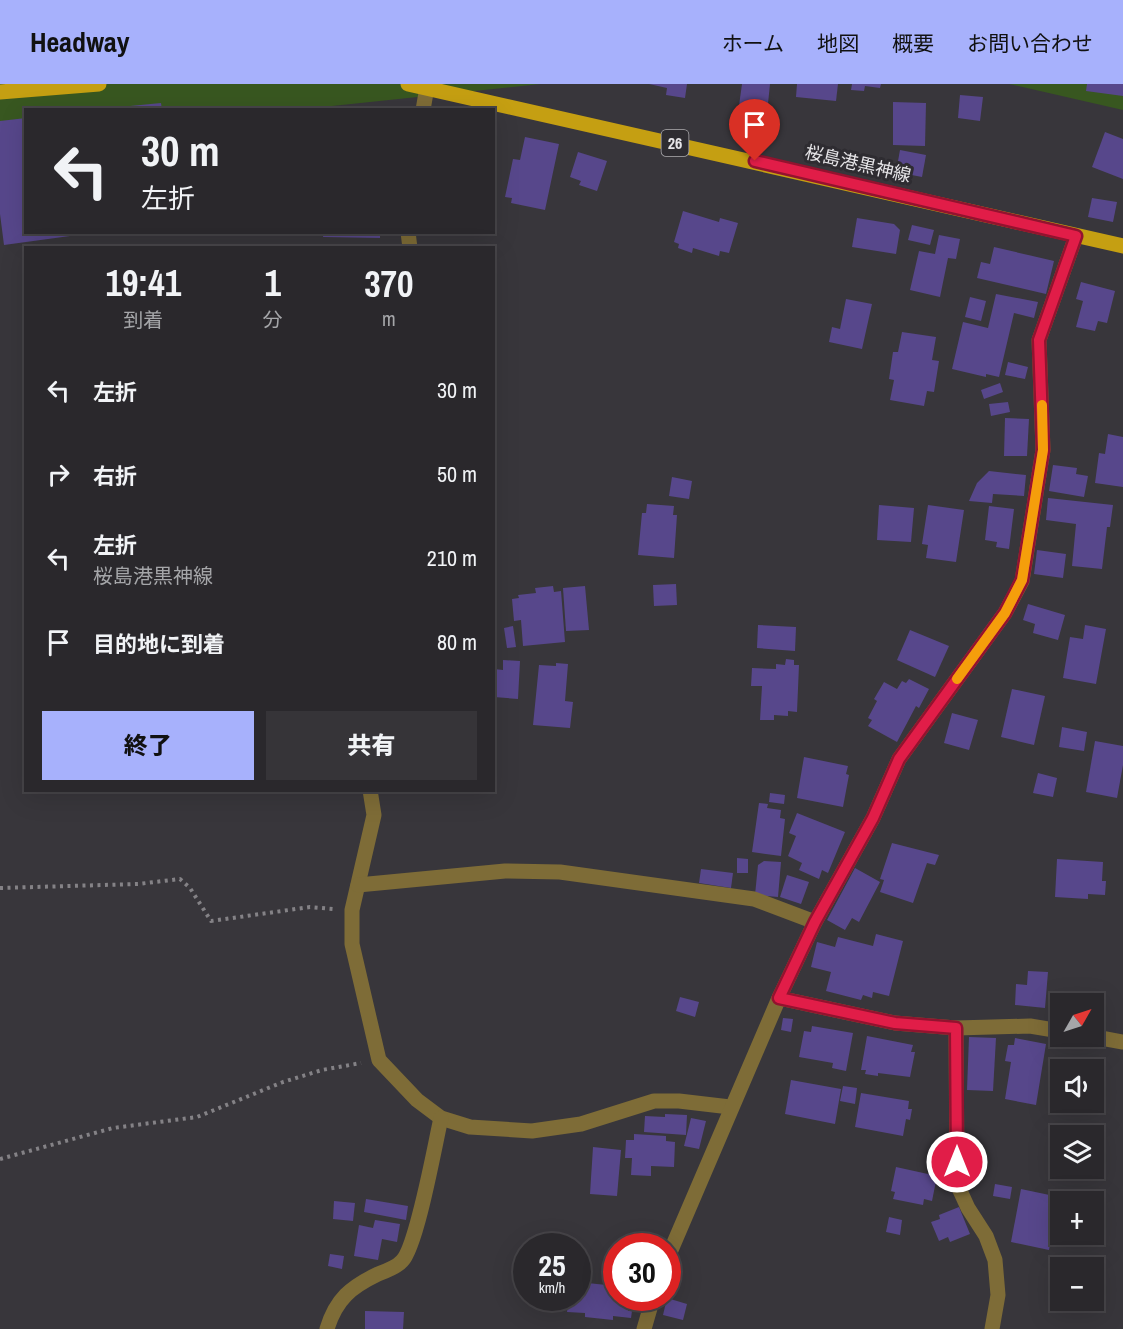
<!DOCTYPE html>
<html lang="ja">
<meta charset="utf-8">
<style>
body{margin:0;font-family:"Archivo Narrow","Noto Sans JP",sans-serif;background:#363438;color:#f1f3f6;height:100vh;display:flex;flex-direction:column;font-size:22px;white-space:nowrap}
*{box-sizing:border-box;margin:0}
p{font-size:20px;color:#a5a6a9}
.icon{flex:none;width:33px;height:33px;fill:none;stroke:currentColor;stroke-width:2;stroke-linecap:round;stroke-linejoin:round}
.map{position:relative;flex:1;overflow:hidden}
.panel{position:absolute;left:24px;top:162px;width:471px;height:546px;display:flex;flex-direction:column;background:#2a282c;border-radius:0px;box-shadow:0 6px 24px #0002,0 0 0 2px #464448}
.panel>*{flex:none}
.hud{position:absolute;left:24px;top:24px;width:471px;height:126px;border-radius:0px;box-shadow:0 6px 24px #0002,0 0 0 2px #464448;background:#2a282c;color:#f1f3f6;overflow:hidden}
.needle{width:39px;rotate:51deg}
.buttons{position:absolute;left:1050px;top:909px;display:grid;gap:12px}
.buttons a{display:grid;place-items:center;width:54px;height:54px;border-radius:0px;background:#2a282c;box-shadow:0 6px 24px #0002,0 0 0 2px #464448;font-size:30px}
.speed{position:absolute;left:513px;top:1149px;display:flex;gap:12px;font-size:30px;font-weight:700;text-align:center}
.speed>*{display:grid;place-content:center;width:78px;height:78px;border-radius:50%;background:#2a282c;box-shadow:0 6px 24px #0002,0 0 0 2px #464448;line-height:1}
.speed small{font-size:15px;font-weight:400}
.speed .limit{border:9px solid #d22;background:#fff;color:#111}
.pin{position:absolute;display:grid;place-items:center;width:51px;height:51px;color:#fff;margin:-62px -26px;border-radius:50% 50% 50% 0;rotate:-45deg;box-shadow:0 0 6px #0007}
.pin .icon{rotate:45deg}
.me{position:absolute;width:66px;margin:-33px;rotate:0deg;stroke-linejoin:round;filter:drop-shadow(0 0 4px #0008)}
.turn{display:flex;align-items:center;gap:21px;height:126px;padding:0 18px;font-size:27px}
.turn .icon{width:78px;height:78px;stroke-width:2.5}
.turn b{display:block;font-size:42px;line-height:51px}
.eta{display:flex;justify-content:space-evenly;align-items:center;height:102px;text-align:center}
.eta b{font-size:36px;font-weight:800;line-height:42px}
.button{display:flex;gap:12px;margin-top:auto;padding:12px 18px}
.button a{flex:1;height:69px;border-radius:0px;background:#a7b1fc;color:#111;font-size:24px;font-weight:800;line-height:69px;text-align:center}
.button a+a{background:#363438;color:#f1f3f6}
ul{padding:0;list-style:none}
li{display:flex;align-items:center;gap:18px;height:84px;padding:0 18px}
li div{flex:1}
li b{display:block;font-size:22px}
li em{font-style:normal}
header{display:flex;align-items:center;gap:36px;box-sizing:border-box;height:84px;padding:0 30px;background:#a7b1fc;color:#111}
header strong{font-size:28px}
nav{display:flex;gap:33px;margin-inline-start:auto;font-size:21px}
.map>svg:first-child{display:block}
.green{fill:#385720}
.building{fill:#57478b}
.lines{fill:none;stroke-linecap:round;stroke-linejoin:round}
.path{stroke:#848286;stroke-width:4;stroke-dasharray:3 4.5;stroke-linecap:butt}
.minor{stroke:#7e6c37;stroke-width:15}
.major{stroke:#c59f12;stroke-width:15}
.route-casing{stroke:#92132f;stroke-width:15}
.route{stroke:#e11d48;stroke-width:10}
.slow{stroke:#f59e0b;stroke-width:10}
.labels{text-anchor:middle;stroke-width:6;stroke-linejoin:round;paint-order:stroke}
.shield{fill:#2e2c31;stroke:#aeadb0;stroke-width:1.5}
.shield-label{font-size:16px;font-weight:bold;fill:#e5e4e7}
.street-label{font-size:18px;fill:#e5e4e7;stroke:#2e2c31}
</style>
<header>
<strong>Headway</strong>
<nav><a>ホーム</a><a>地図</a><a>概要</a><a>お問い合わせ</a></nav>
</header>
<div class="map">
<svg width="1123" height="1245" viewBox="0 0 1123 1245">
<rect width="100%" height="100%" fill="#38363b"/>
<g class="green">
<polygon points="0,0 541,0 294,26 26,26 25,53 0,56"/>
<polygon points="1009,0 1123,0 1123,26"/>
</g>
<g class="building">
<polygon points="649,0 687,0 685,14 666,11 667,4"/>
<polygon points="742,0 770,0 766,39 737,36"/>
<polygon points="797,0 838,0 836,17 796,13"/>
<polygon points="852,0 881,0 880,4 865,2 864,7 851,6"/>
<polygon points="1087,0 1123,0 1123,12 1086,7"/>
<polygon points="960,11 983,13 980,37 958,34"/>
<polygon points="893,18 926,19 925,62 893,61"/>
<polygon points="161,19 162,26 130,26 130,22"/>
<polygon points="26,34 26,148 69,148 70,152 4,161 0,130 0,37"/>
<polygon points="1105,48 1123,55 1123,95 1092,83"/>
<polygon points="525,53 559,60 545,126 511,119 512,114 505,113 513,75 520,76"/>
<polygon points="900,66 926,71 922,93 896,88"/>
<polygon points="578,68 607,77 597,107 579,101 581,97 570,93"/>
<polygon points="1092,114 1117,118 1113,138 1088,133"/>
<polygon points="683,127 719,138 720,134 738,139 729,169 720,167 719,172 693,164 692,169 678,164 679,160 674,158"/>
<polygon points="857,134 894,140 900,146 896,170 852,163"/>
<polygon points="912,141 934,146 930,161 908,156"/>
<polygon points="324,148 380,148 380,154 323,153"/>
<polygon points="939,151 960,155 956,175 948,174 940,213 910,206 919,167 935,170"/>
<polygon points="994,163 1054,177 1046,210 977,194 981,178 990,180"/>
<polygon points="1081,198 1115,207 1107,239 1098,237 1095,247 1076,243 1083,217 1076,215"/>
<polygon points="996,210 1038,218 1034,234 1014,229 999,293 986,290 986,293 952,285 963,238 988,244"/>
<polygon points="970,213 986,217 981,237 965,233"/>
<polygon points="846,215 872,220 862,265 829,258 832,243 840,245"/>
<polygon points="902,248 936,253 932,276 939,277 934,308 927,307 924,322 890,316 894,296 889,295 893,268 898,268"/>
<polygon points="1008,278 1028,283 1025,295 1005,291"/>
<polygon points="1000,299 1003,308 984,315 981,306"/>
<polygon points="1008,318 1010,328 991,332 989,320"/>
<polygon points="1005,334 1029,335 1027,372 1004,372"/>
<polygon points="1108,350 1123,353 1123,403 1095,399 1099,369 1105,370"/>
<polygon points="1053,381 1077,384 1076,390 1088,392 1084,413 1049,407"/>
<polygon points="989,387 1026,391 1024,412 993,410 992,419 969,417 977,399"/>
<polygon points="672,393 692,397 689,415 669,412"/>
<polygon points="1048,414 1113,421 1110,443 1107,443 1102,485 1072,482 1076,440 1046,436"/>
<polygon points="647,420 674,422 673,431 677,431 674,474 638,471 642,429 646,429"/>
<polygon points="879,421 914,424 911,458 877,456"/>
<polygon points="928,421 964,426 956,478 926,474 928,461 922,460"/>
<polygon points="989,422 1014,425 1009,465 996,463 997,458 985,456"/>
<polygon points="1037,466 1066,470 1063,494 1034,490"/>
<polygon points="676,500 677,521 654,522 653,501"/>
<polygon points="553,502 554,508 561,507 565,558 523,562 521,536 514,537 512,515 519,514 518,511 536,509 535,504"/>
<polygon points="585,502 589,546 566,547 563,504"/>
<rect x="494" y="513" width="3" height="24"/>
<polygon points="1028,520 1065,531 1058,556 1033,549 1035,540 1023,536"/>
<polygon points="758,541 796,543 795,567 757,564"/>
<polygon points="1085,541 1106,545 1096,600 1063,594 1070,553 1083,555"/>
<polygon points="513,542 516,563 507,564 504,544"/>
<polygon points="910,546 949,562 935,593 897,576"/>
<polygon points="786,575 794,576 794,581 799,581 797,628 788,627 788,632 774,631 774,636 760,636 762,602 751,602 752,584 776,585 776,580 785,581"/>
<polygon points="503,576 520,577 518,615 494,613 494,585 503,586"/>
<polygon points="556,579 568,580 565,617 573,618 570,644 533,641 539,581 556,582"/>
<polygon points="909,595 929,605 919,624 916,622 897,658 868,642 872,636 868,634 877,617 874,615 884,598 897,605 902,597 906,599"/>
<polygon points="1012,605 1045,612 1034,661 1001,653"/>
<polygon points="952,629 978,636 969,666 944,659"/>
<polygon points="1062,643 1087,648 1084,667 1059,663"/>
<polygon points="1095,657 1123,662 1123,681 1117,714 1086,708"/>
<polygon points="804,673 848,682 846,690 849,691 843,723 797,714"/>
<polygon points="1038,689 1057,694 1053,713 1033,709"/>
<polygon points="770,709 785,711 784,720 769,718"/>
<polygon points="759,719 768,720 767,724 781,726 780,734 785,735 781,772 752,768"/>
<polygon points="797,729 845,748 828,789 822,786 819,795 799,786 802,779 788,772 796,752 789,749"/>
<polygon points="892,759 939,771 935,781 927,779 913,819 880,808 884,796 880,795"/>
<polygon points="737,774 748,775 748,789 737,789"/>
<polygon points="1057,775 1103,778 1102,797 1106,797 1105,811 1088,810 1088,815 1055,813"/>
<polygon points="764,777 781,778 778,813 755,811 758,781"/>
<polygon points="855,784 880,798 859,838 852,834 845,846 827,836"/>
<polygon points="701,785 733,789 731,804 699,799"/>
<polygon points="787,791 809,798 801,820 780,813"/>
<polygon points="876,850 903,857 889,912 873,908 872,914 863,911 861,916 826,907 831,888 811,883 817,858 835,863 838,853 873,862"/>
<polygon points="1028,887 1048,888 1045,924 1015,921 1016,900 1027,901"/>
<polygon points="680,913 699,918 695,933 676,927"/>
<polygon points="783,934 793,935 791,948 781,946"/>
<polygon points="812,942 853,949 846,987 832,984 833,979 799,973 804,947 811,948"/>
<polygon points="867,952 913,961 911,968 915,968 910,993 878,989 878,992 865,990 866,986 861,986"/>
<polygon points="969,953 996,954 993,1007 967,1006"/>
<polygon points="1015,954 1046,960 1036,1021 1005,1015 1011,978 1005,977 1008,961 1014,961"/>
<polygon points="791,996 841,1005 835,1040 785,1030"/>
<polygon points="843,1002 857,1004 855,1020 840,1017"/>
<polygon points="861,1009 909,1017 908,1025 912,1025 910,1036 906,1035 903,1052 855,1043"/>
<polygon points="665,1030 687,1031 686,1051 644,1048 645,1032 665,1033"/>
<polygon points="691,1034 706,1037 699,1065 684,1062"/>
<polygon points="634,1050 666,1052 666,1057 675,1058 674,1083 651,1082 651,1092 631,1091 632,1074 625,1074 626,1056 634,1056"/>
<polygon points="593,1063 621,1066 617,1112 590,1110"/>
<polygon points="896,1083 937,1092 932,1117 924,1115 923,1121 893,1115 895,1108 891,1107"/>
<polygon points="995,1100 1012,1103 1010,1115 993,1112"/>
<polygon points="1021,1105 1059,1113 1049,1166 1011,1158"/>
<polygon points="1063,1107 1075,1109 1074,1118 1062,1118"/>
<polygon points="366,1115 408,1122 406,1136 364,1128"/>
<polygon points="334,1117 355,1119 353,1137 333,1135"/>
<polygon points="959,1123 970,1150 950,1158 948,1153 939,1157 931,1138 940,1135 939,1131"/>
<polygon points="889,1133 902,1136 900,1151 886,1148"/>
<polygon points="375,1136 400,1140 397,1158 382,1155 378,1176 354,1172 359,1141 373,1144"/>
<polygon points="330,1170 344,1172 342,1185 328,1182"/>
<polygon points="578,1198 616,1202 616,1214 629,1214 628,1227 632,1227 631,1234 613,1232 613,1236 585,1233 585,1229 567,1228 569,1214 578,1214"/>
<polygon points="667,1214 687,1220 683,1236 663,1231"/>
<polygon points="365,1227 404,1228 403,1245 365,1245"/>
</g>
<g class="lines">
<g class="path">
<polyline points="0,804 138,800 180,795 190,804 211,837 310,823 333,825"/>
<polyline points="0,1075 113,1044 197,1033 283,998 322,986 361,979"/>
</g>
<g class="minor">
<polyline points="423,26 427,3"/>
<polyline points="408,148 410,164"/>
<polyline points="370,706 374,731 352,826 352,860 379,976 417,1016 441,1034 470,1043 532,1047 581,1040 654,1017 679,1017 730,1023"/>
<polyline points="358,801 505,787 560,788 754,815 815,838"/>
<polyline points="779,914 895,939 956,944 1030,942 1060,947"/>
<polyline points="956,944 957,1100 968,1124 986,1152 995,1176 998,1211 992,1245"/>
<polyline points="1090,952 1123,958"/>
<polyline points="668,1173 779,914 815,838 873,734 899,675 1005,529 1022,497 1043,366 1039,256 1076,152"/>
<path d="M327,1245C336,1215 351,1203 378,1190C386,1187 397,1183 402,1177C417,1162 435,1060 441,1034"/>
<polyline points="644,1245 653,1214"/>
</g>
<g class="major">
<polyline points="408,0 1123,162"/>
<polyline points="0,8 99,0"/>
</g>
</g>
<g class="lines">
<defs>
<polyline id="route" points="755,77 1076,152 1039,256 1043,366 1022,496 1005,529 899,675 873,734 815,838 779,914 895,939 956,944 957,1078"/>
</defs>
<use href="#route" class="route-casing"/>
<use href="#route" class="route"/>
<polyline class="slow" points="957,595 1005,529 1022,496 1043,366 1042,321"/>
</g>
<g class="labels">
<rect class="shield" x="661.5" y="46" width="27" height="26" rx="4.5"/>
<g class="shield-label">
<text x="675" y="65">26</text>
</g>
<g class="street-label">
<text transform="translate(858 80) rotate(13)" y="6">桜島港黒神線</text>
</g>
</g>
</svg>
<div class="buttons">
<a><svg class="needle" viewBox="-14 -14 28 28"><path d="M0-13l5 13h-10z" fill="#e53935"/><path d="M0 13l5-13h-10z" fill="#a5a6a9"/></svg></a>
<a><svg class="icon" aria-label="sound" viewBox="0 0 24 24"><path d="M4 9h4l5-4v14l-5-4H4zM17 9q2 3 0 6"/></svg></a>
<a><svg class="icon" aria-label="layers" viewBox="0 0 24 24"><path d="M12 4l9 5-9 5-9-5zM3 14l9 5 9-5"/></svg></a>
<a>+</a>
<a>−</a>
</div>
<div class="speed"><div>25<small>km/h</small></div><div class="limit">30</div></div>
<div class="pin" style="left:755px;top:77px;background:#d93025"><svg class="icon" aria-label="arrive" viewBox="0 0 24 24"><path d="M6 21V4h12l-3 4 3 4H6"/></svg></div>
<svg class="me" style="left:957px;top:1078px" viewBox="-20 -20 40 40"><circle r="17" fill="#e11d48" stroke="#fff" stroke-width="3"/><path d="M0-11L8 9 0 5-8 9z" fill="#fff"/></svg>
<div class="hud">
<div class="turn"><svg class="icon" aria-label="left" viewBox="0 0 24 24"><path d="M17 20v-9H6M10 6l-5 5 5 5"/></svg><div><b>30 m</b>左折</div></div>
</div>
<section class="panel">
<div class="eta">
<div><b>19:41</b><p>到着</p></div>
<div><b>1</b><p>分</p></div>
<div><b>370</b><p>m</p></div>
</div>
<ul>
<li><svg class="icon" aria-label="left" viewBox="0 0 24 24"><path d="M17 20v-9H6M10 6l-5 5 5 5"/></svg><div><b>左折</b></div><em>30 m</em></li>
<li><svg class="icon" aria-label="right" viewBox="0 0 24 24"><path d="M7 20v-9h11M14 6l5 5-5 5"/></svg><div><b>右折</b></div><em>50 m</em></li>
<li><svg class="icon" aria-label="left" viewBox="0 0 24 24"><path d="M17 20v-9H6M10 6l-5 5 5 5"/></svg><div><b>左折</b><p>桜島港黒神線</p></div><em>210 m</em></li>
<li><svg class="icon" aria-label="arrive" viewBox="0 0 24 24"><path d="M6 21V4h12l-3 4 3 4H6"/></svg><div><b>目的地に到着</b></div><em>80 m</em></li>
</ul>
<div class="button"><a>終了</a><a>共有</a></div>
</section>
</div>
